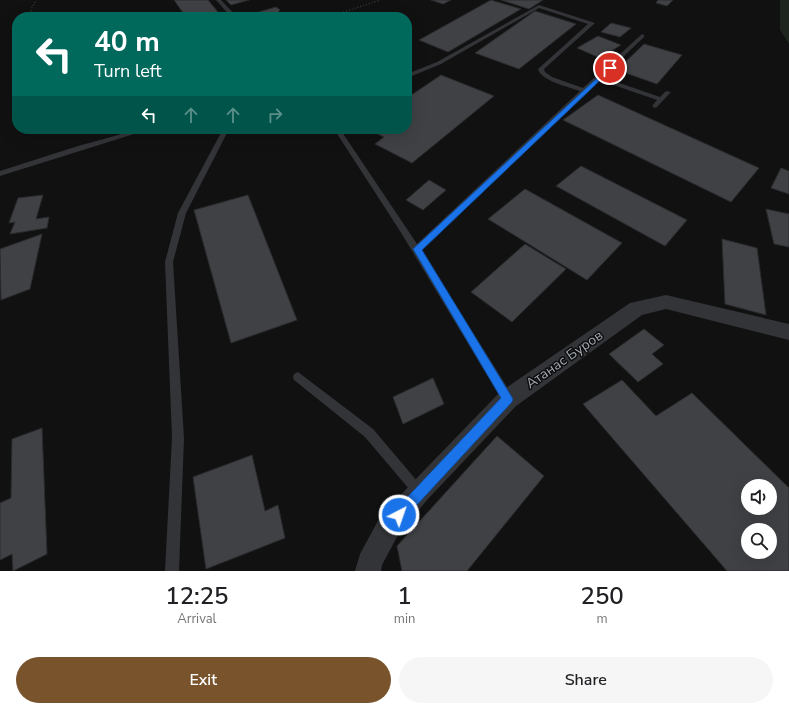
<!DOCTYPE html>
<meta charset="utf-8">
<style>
body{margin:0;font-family:"Nunito Sans",sans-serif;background:#f6f6f6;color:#202124;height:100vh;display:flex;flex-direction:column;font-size:15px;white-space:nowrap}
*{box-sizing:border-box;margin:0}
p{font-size:13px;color:#757577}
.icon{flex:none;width:22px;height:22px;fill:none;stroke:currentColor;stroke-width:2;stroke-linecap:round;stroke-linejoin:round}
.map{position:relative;height:571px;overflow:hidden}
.details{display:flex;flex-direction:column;background:#fff;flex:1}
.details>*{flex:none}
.top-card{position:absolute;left:12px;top:12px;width:400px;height:122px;border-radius:16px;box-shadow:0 4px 16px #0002;background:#00695c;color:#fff;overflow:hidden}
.controls{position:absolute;left:741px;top:479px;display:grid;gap:8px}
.controls a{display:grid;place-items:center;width:36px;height:36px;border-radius:50%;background:#fff;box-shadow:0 4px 16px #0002;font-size:20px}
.pin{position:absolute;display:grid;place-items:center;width:34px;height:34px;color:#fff;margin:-17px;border:2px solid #fff;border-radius:50%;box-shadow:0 1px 4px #0007}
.me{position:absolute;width:44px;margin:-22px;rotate:41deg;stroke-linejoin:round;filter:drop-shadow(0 0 3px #0008)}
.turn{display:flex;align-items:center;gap:14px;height:84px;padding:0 16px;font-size:18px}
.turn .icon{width:52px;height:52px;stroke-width:2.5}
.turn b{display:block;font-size:28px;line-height:34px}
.lanes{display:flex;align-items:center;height:38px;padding:0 16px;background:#0003;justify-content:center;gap:20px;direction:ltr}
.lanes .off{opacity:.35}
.eta{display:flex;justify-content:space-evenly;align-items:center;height:68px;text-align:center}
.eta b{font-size:24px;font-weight:600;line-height:28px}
.button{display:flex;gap:8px;margin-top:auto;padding:8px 16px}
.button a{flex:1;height:46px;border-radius:24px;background:#79532c;color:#fff;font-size:16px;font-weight:600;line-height:46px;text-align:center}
.button a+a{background:#f6f6f6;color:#202124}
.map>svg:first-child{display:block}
.green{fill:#1e251e}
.building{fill:#404145;stroke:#2b2c2e;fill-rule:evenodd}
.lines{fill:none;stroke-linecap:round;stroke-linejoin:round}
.path{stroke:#383b3e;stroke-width:1.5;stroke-dasharray:1 2;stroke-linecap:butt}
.service{fill:#323437;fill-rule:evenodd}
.minor{fill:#323437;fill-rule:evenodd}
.route{fill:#1a73e8;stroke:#114b97}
.labels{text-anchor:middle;stroke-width:3;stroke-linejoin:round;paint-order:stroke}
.street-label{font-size:14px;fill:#a3aab2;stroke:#0c0c0d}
</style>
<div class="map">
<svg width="789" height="571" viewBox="0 0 789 571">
<rect width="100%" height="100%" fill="#111112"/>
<polygon class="green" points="780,0 789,0 789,44 780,30"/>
<g class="building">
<polygon points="174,0 208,0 222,17 186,17"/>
<polygon points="226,0 249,0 231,5"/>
<polygon points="431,0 451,0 443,4"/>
<polygon points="491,0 521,9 448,52 419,40"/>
<polygon points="501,0 543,0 529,9"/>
<polygon points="658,0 673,0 667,6 656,3"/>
<polygon points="276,7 280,10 273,17 246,17 245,16"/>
<polygon points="535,11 576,24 519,69 475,53"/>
<polygon points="611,23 631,28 620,37 601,32"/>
<polygon points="598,36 621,45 600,58 577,48"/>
<polygon points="644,44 682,55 657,84 617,70"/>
<polygon points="441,75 494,96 412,163 375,144 384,137 368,129 407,129 407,98"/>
<polygon points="598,95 759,168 731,202 563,120"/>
<polygon points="581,166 687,220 665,246 556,186"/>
<polygon points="781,168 789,171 789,194 771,188"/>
<polygon points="429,180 446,190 423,210 406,200"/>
<polygon points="525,189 622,243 587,280 488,219"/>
<polygon points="43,195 36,219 49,217 47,228 10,234 15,222 9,223 18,198"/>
<polygon points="248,195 297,320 231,343 194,210"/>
<polygon points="766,209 789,214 789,247 774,244"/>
<polygon points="42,234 30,289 1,300 0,249"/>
<polygon points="722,239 757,248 766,315 725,304"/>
<polygon points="525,244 566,269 512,322 471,292"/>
<polygon points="644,329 664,345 652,354 663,364 638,382 609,354"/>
<polygon points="433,378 444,404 403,424 393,397"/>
<path d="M622,380L656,416L692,393L789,488V571H727L583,404ZM748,486H770V508H748ZM748,530H770V552H748Z"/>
<polygon points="42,428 47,554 13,571 12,554 0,560 0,503 11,498 12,439"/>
<polygon points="497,436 544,476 467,571 402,571 397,546"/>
<polygon points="252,455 265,511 278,505 285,538 206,569 193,477"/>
</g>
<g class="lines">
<g class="path">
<polyline points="30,17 31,10 36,0"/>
<polyline points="329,17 380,0"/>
</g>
<g class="service">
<polygon points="216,0 221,0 237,17 231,17"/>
<path d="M539,5L595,23L544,69L545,72L552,77L583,88L642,34L644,35V37L602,77L660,97L666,91L671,92L657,107L655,108L652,106L657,100L599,80L588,90V92L586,93L421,250L512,395L513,399L512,403L508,404L504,403L400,231L334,129H340L417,244L580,91C569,87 541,81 538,69L588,24L539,8L441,64L407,78V74L437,62Z"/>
<polygon points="140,129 150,129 0,176 0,171 78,146"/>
<polygon points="223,129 229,129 186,213 173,262 184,438 179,571 165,571 172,438 165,262 178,213"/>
<polygon points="298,372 373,429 423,488 425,492 423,496 419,498 415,496 365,437 294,380 293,377 294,374"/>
</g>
<polygon class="minor" points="666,295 789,324 789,340 666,309 642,315 516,406 427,500 398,535 382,565 381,571 355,571 360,554 380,517 411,484 500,392 630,303"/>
</g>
<polygon class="route" points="610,66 613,68 612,69 422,250 513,399 512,402 404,519 399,521 395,519 393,515 395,510 501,398 413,249"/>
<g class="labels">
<g class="street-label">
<text transform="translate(564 359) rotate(-35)" y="5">Атанас Буров</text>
</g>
</g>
</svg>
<div class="controls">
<a><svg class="icon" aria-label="sound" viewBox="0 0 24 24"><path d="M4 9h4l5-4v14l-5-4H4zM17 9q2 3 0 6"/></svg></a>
<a><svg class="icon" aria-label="search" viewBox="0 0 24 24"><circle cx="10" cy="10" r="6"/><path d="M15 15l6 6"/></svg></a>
</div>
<div class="pin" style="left:610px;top:68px;background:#d93025"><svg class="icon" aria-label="arrive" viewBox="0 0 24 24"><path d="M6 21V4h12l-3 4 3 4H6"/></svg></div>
<svg class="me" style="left:399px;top:515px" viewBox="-20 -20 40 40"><circle r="17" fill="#1a73e8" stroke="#fff" stroke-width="3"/><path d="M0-11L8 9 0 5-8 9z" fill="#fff"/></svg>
<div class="top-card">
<div class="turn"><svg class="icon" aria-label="left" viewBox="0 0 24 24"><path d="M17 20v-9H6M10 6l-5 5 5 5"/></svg><div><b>40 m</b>Turn left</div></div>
<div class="lanes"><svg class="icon" aria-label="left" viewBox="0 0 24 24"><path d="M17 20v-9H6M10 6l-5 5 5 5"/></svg><svg class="icon off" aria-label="ahead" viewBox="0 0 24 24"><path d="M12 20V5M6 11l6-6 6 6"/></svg><svg class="icon off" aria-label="ahead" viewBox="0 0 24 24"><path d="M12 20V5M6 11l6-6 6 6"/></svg><svg class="icon off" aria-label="right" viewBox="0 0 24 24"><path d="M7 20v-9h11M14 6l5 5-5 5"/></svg></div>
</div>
</div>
<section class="details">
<div class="eta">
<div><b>12:25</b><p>Arrival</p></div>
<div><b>1</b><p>min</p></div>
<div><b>250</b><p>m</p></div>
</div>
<div class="button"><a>Exit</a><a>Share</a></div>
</section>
